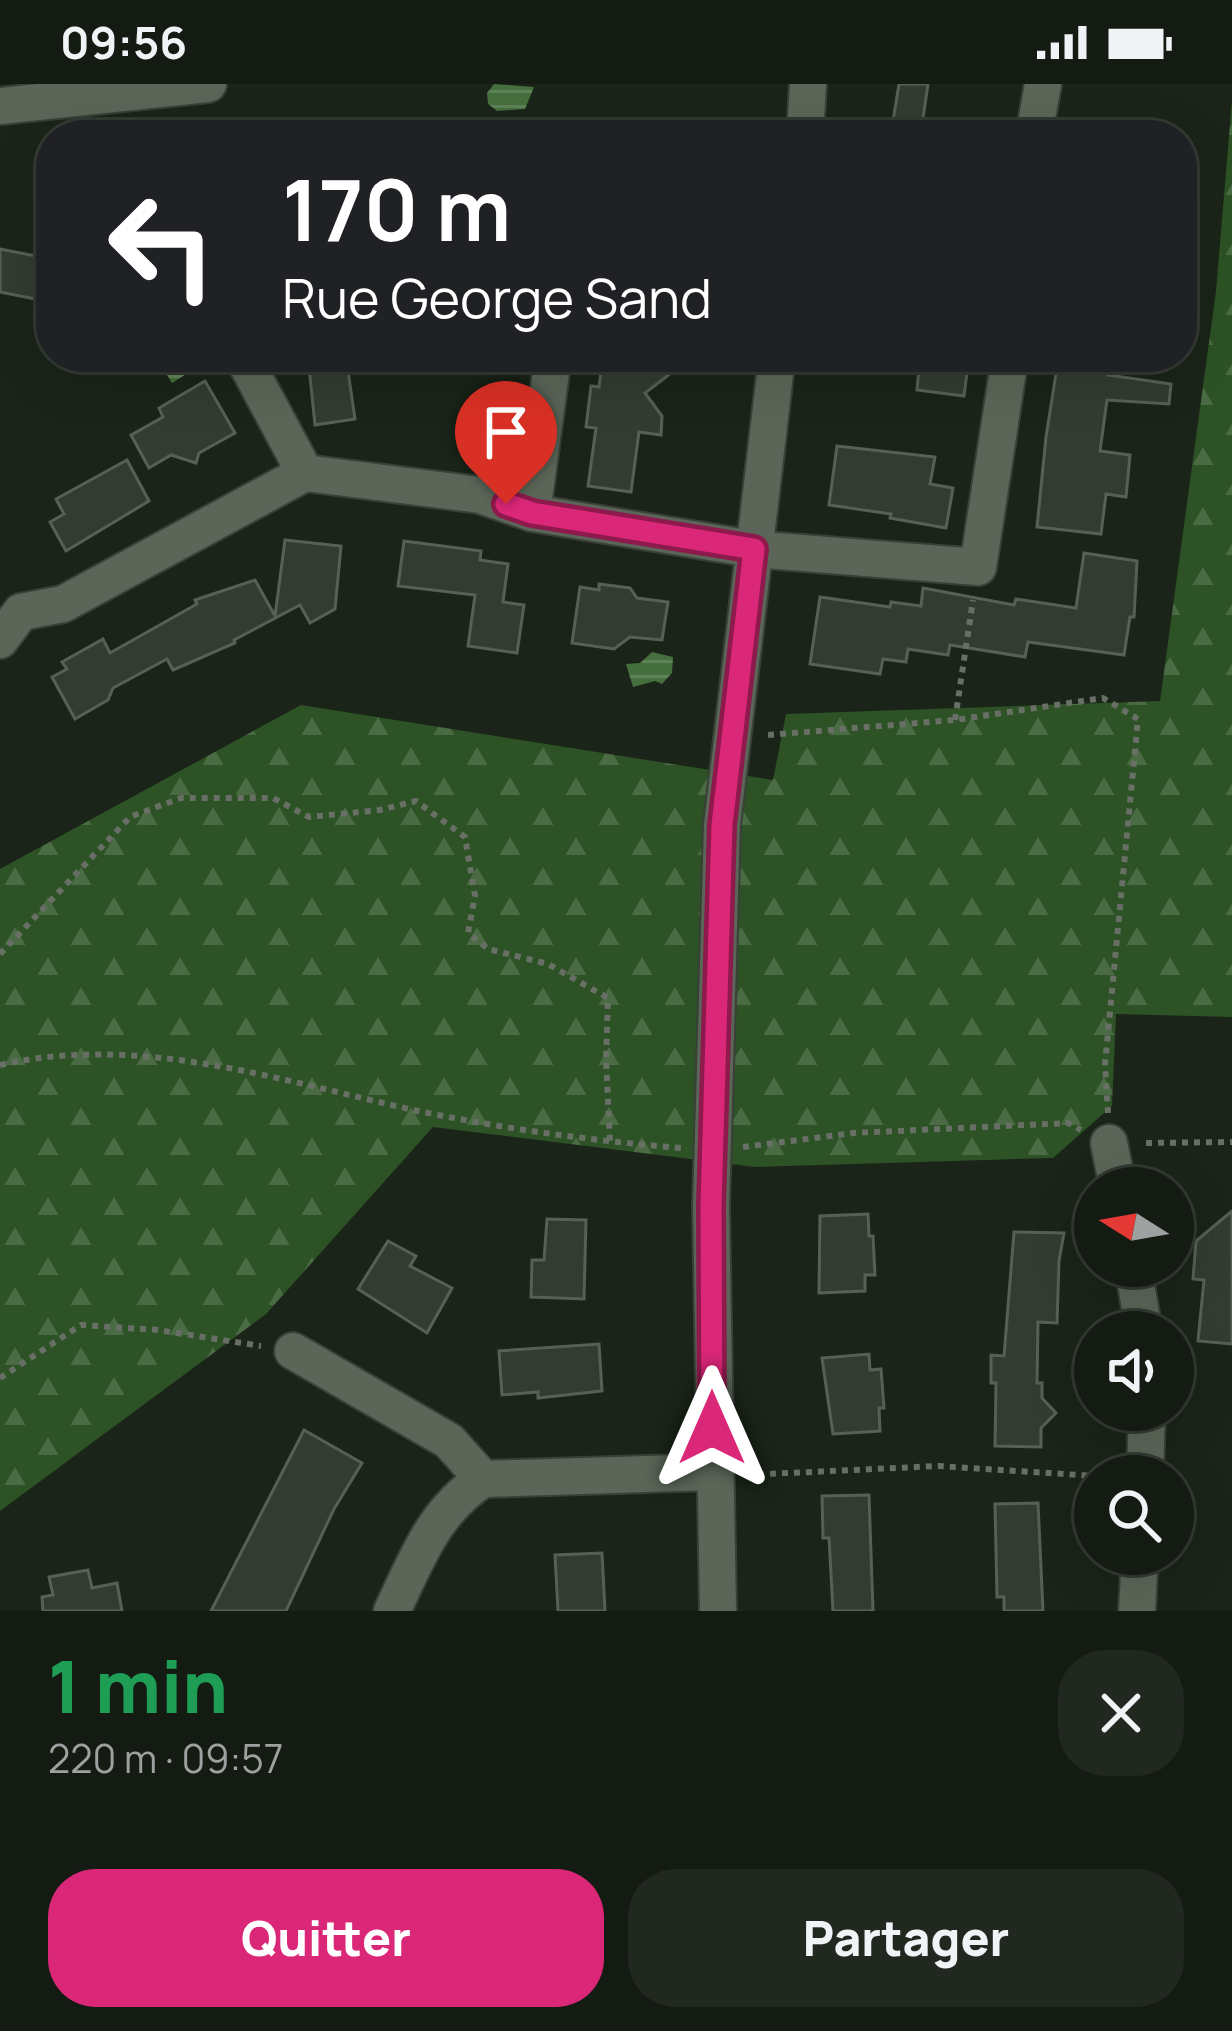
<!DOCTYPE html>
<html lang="fr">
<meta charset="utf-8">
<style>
body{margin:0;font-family:Manrope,sans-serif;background:#212820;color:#f1f3f6;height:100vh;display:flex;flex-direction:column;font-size:45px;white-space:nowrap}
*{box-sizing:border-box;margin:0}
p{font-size:39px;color:#9da19f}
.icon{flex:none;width:66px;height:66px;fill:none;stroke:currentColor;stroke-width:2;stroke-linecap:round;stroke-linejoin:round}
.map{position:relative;height:1527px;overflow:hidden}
.panel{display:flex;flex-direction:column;background:#141b12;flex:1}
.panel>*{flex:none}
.hud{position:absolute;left:36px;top:36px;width:1161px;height:252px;border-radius:48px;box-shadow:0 12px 48px #0002,0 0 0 3px #333932;background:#202124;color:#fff;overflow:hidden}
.needle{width:78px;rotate:281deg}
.tools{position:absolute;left:1074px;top:1083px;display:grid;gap:24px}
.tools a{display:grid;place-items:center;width:120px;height:120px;border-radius:50%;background:#141b12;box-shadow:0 12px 48px #0002,0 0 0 3px #333932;font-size:60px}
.pin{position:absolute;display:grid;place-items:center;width:102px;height:102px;color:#fff;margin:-123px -51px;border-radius:50% 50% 50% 0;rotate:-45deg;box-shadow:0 0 12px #0007}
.pin .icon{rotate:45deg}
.me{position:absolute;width:132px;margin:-66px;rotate:0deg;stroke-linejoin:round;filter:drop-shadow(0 0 9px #0008)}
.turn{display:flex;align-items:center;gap:42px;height:252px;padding:0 48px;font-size:54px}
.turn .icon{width:156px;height:156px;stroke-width:2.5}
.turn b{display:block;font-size:84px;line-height:102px}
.round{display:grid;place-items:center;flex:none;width:126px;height:126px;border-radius:48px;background:#212820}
.head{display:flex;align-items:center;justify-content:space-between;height:204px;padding:0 48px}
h1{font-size:72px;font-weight:800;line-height:90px;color:#1e9e55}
.primary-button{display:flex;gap:24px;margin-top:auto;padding:24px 48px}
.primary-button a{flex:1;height:138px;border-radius:48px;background:#db2777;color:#fff;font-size:48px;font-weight:800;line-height:138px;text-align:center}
.primary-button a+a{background:#212820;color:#f1f3f6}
.status{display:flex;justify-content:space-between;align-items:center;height:84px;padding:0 60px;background:#141b12;direction:ltr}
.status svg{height:33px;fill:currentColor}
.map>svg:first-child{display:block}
.forest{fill:url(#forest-firs)}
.water{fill:url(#water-rules)}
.building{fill:#323c30;stroke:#566154;stroke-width:3}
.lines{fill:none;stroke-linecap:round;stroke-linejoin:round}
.minor-casing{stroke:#394038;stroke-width:40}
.path{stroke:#687066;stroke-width:6;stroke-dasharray:6 6;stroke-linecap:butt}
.minor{stroke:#5b6658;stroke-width:36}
.route-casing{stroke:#8e194d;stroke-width:30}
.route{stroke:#db2777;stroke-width:21}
</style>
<div class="status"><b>09:56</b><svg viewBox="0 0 49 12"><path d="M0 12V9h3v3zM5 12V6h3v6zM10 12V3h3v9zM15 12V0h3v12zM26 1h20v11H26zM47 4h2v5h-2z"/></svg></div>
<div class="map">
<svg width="1232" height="1527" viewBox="0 0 1232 1527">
<defs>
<pattern id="forest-firs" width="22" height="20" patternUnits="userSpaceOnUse" patternTransform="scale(3)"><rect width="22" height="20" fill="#2c5225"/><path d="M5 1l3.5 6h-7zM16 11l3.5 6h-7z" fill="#4a6b44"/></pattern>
<pattern id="water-rules" width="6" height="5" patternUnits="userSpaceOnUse" patternTransform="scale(3)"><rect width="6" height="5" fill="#456f3c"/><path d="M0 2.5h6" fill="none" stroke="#5f8358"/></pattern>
</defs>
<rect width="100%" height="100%" fill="#1a2418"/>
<polygon class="forest" points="1232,16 1232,933 1116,930 1112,1022 1053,1074 755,1083 433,1043 266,1230 0,1427 0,785 301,621 773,696 786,630 1160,617 1216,207"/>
<g class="water">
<polygon points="494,0 534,3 525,25 497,27 488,20 487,9"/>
<polygon points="168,273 200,273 204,279 172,299 159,278"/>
<polygon points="652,568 673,573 672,589 662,600 655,597 633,603 626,580 640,579"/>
</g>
<g class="building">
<polygon points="899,0 928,0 922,41 893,37"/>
<polygon points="0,165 51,175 45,217 0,208"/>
<polygon points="308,273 346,273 355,335 315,341"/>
<polygon points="603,273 692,273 645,309 662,332 661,351 639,348 631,408 588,402 596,344 586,343 591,302 599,303"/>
<polygon points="920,273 969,273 964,312 917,306"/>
<polygon points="1063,273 1111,273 1108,291 1171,300 1169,320 1107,316 1100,367 1130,371 1126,413 1106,410 1101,450 1037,443 1046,353 1058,277"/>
<polygon points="205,297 235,349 199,369 196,379 171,371 149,384 131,351 163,333 159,324"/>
<polygon points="837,362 935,373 930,400 953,404 946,444 890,434 891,430 829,421"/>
<polygon points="127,376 149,417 66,467 50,438 64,430 56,415"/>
<polygon points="285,456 341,462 335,525 310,539 300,521 234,556 235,559 173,586 167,575 113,604 108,616 75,635 52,593 67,585 62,578 103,555 110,569 197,520 195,516 255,496 275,532"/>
<polygon points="404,457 481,467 480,476 508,480 503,518 524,521 517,569 468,562 475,511 398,502"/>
<polygon points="1084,469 1137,477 1134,533 1130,533 1124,571 1028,558 1025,573 950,561 948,571 908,565 906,578 883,575 880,590 810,580 820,513 890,523 891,518 921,522 923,504 1014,521 1016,515 1076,524"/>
<polygon points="599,500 630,504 637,514 668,518 662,556 630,553 614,565 572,559 580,503 599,506"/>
<polygon points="1232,1127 1232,1260 1198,1257 1204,1196 1193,1195 1196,1157"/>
<polygon points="868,1130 869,1152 873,1152 875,1191 865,1191 865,1207 819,1209 820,1132"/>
<polygon points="547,1135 586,1136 584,1215 531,1213 532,1176 544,1176"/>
<polygon points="1014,1148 1064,1149 1059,1177 1057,1239 1038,1238 1037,1299 1042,1299 1042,1314 1056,1329 1041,1344 1041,1363 995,1362 996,1299 991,1299 991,1271 1004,1272"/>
<polygon points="388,1157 416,1172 410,1182 452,1204 427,1249 358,1205"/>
<polygon points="599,1260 602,1307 538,1314 538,1308 502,1311 499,1267"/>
<polygon points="869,1270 870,1286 881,1285 884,1324 879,1324 880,1347 833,1350 822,1274"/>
<polygon points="304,1346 362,1379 334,1425 286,1527 211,1527"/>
<polygon points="869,1411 873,1527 833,1527 829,1454 823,1454 822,1412"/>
<polygon points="1038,1419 1043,1527 1004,1527 1004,1513 997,1513 995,1420"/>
<polygon points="602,1469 605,1527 558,1527 555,1471"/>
<polygon points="88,1486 92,1504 117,1499 122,1527 43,1527 42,1513 53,1511 49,1493"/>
</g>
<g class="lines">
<defs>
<g id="minor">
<polyline points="0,22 208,0"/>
<polyline points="805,51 808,0"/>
<polyline points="1034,51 1043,0"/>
<polyline points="243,273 305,389"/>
<polyline points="532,429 553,273"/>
<polyline points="0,556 21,528 63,520 305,389 480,411 532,429 753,465 978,483 1010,273"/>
<polyline points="1109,1059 1118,1104"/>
<polyline points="1133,1182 1144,1248"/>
<polyline points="293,1267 449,1357 483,1395"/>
<polyline points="1145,1392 1147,1326"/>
<path d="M392,1527C417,1475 433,1428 483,1395L713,1388"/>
<polyline points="718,1527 711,1122 722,741 777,273"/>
<polyline points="1137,1527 1140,1470"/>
</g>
</defs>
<use href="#minor" class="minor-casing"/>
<g class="path">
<polyline points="955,636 973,516"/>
<polyline points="768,651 955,636 1103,614 1138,635 1105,980 1108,1029"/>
<polyline points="0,870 130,733 181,714 273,714 309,733 380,726 416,717 465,753 475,812 468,849 488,865 548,880 608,914 606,975 610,1058"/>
<path d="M0,981C141,949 281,997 418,1027C506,1045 593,1057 682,1064"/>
<polyline points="1146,1059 1232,1058"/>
<polyline points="743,1063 854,1049 1068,1039 1081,1046"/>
<polyline points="0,1294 81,1241 158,1246 261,1262"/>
<polyline points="746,1391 938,1382 1095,1392"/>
</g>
<use href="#minor" class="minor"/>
</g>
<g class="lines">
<defs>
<polyline id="route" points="506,420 532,429 754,465 722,741 711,1122 712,1344"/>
</defs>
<use href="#route" class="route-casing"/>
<use href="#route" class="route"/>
</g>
</svg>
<div class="tools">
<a><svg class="needle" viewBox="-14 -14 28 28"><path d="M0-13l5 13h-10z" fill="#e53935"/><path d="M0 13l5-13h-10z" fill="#9da19f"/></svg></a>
<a><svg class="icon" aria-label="sound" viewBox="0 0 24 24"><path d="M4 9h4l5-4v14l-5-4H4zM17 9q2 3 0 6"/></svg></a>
<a><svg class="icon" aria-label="search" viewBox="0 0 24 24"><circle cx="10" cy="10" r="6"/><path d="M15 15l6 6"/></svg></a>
</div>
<div class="pin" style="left:506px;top:420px;background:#d93025"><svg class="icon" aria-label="arrive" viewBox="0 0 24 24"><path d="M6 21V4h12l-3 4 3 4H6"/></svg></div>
<svg class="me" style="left:712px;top:1344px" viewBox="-20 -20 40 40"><path d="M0-17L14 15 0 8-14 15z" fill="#db2777" stroke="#fff" stroke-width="4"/></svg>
<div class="hud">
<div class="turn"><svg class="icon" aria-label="left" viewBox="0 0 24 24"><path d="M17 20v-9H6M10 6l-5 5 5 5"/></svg><div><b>170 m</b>Rue George Sand</div></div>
</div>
</div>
<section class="panel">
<div class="head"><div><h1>1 min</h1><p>220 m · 09:57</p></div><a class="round"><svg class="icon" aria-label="close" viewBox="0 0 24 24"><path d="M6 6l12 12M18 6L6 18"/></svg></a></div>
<div class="primary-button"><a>Quitter</a><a>Partager</a></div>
</section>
